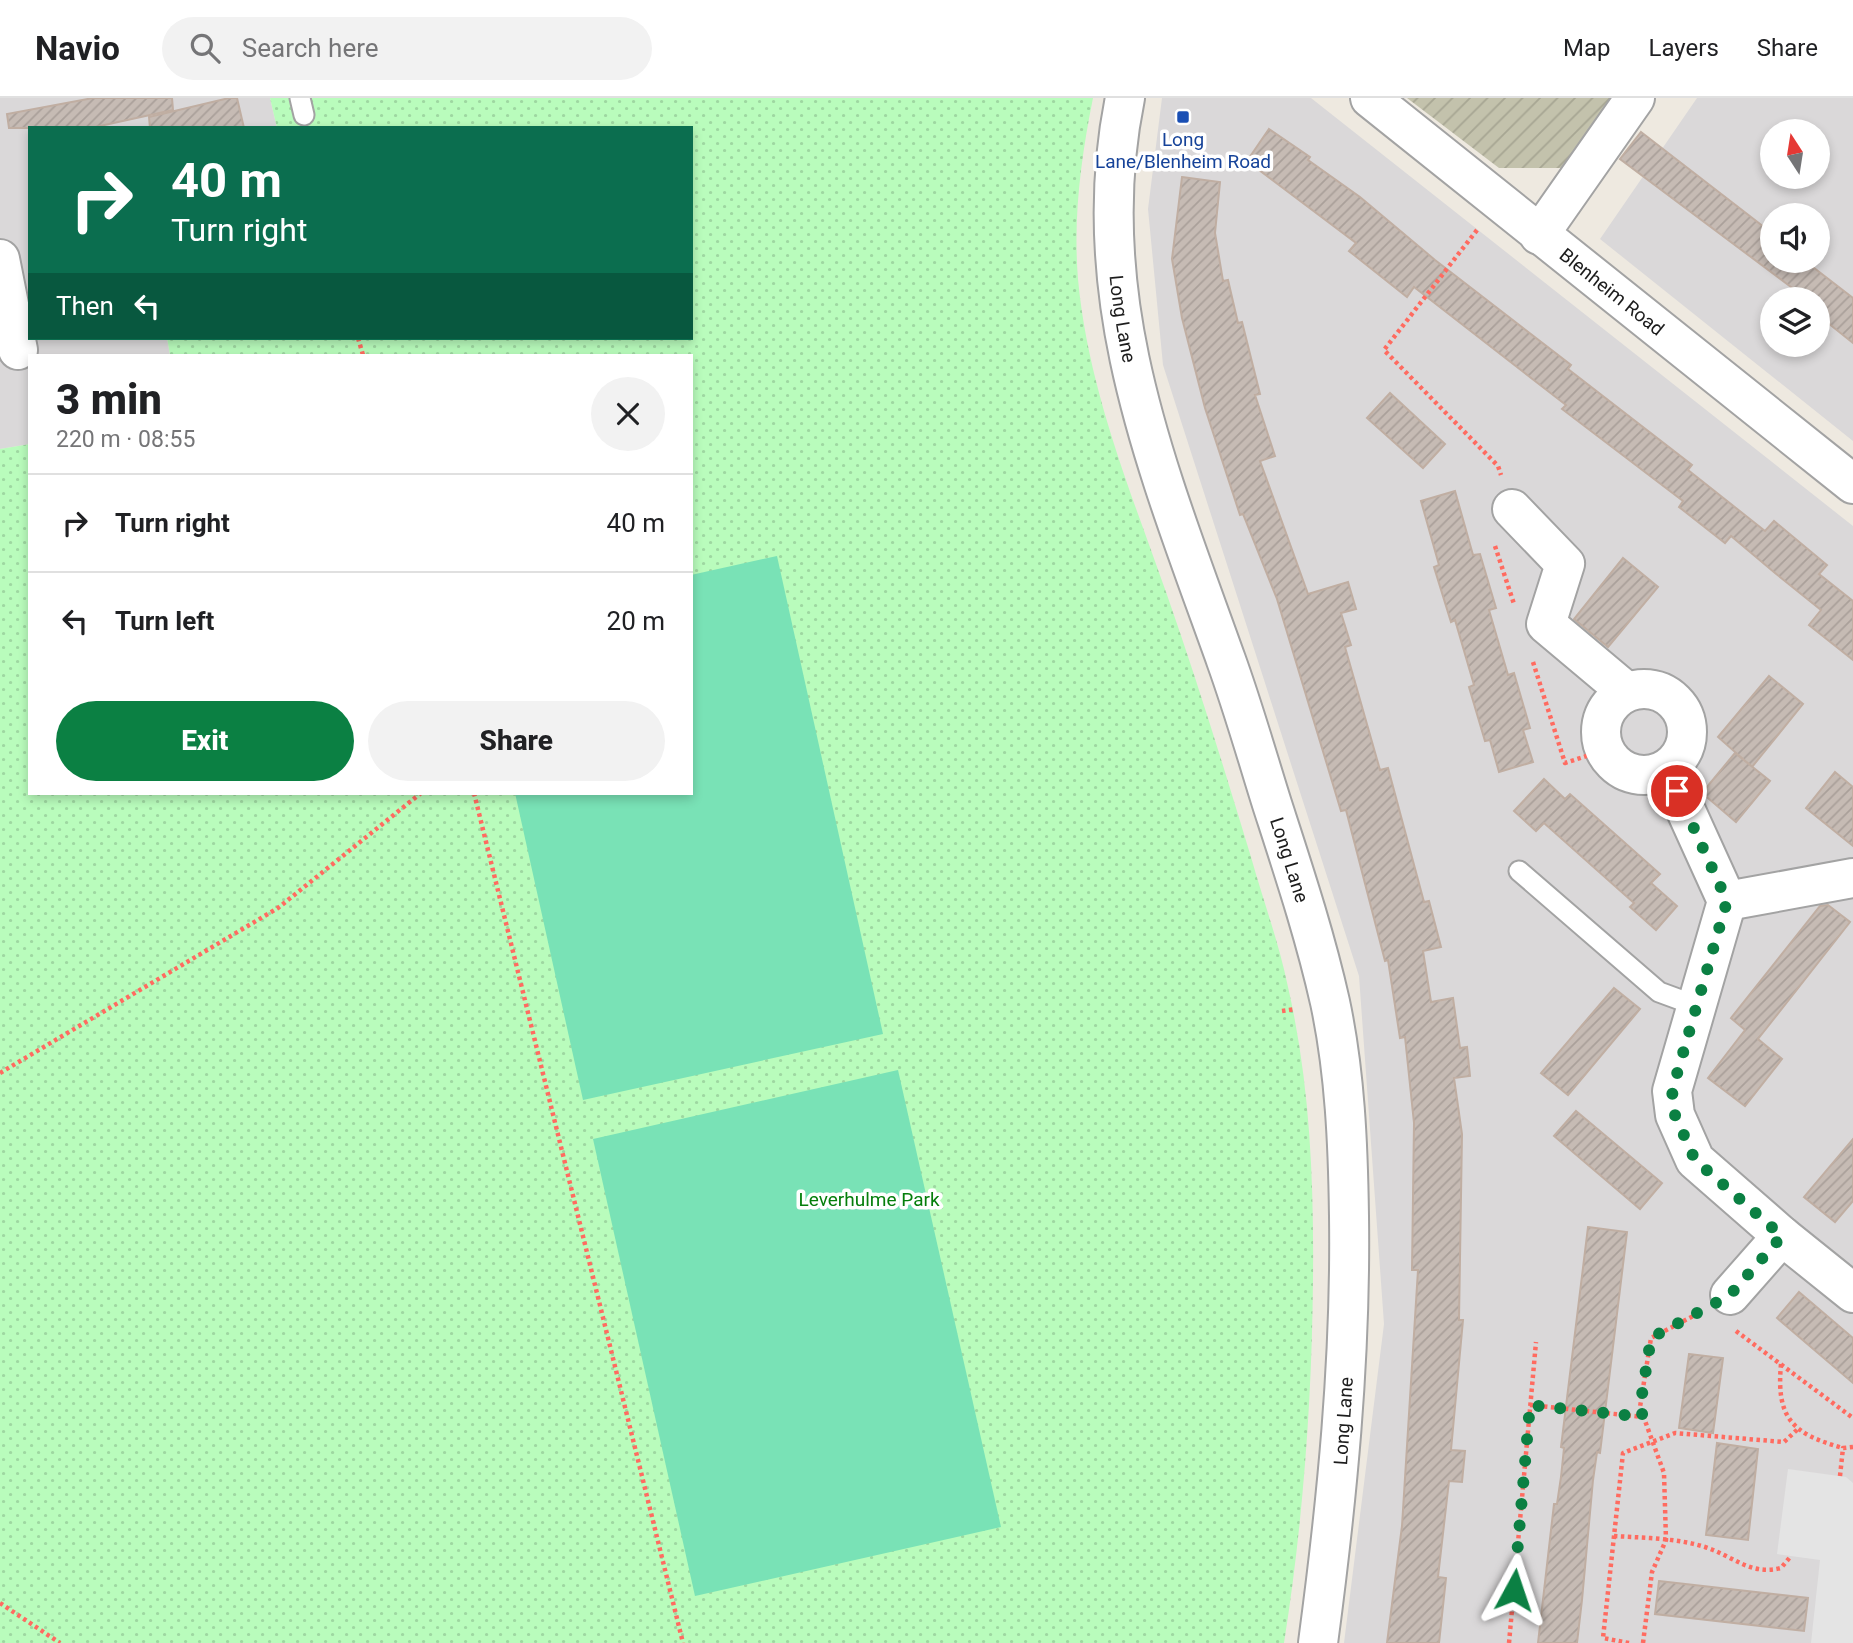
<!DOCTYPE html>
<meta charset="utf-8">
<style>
body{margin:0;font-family:Roboto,sans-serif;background:#f2f2f2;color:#202124;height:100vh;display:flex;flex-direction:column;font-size:26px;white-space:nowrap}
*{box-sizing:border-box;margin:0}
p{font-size:23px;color:#757577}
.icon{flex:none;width:38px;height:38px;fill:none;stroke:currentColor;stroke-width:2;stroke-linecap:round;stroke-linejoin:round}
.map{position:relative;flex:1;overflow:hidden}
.drawer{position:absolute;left:28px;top:256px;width:665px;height:441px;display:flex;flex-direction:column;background:#fff;border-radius:0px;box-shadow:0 4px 10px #0003}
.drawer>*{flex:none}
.guide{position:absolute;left:28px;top:28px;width:665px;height:214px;border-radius:0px;box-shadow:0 4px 10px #0003;background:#0b6e4f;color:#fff;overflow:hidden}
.needle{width:46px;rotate:348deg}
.fabs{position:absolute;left:1760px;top:21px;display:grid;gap:14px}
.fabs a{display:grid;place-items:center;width:70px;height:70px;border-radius:50%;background:#fff;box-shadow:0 4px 10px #0003;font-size:35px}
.pin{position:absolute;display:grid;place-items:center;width:60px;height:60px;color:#fff;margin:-30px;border:4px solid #fff;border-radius:50%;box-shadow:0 2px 7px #0007}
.me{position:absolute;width:77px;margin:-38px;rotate:5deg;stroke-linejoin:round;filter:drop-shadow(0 0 5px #0008)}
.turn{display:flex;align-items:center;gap:24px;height:147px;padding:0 28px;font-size:32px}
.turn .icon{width:91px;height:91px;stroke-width:2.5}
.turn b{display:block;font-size:49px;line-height:60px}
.then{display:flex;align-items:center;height:66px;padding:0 28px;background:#0003;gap:14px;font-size:26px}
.round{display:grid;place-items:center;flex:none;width:74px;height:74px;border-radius:37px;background:#f2f2f2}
.summary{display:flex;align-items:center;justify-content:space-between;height:119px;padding:0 28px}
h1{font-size:42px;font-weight:800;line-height:52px}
.primary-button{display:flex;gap:14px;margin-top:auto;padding:14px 28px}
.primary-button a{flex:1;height:80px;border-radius:42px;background:#0b8043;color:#fff;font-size:28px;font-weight:800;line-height:80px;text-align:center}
.primary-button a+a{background:#f2f2f2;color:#202124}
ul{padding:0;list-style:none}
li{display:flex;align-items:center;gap:21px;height:98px;padding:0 28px;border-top:2px solid #e0e0e0}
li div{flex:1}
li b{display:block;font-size:26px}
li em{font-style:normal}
header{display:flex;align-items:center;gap:42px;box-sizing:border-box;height:98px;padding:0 35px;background:#fff;border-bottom:2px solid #e0e0e0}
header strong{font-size:33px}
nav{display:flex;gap:38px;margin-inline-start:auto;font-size:24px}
.search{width:490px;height:63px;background:#f2f2f2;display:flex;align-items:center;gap:18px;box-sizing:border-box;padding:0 24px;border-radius:38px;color:#757577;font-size:26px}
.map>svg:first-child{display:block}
.residential{fill:#dad8d9;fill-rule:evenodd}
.construction{fill:url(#construction-furrows)}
.park{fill:url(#park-dots)}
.pitch{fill:#79e2b6}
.parking{fill:#e4e4e4}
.building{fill:url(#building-hatch);stroke:#c0aea2;stroke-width:2}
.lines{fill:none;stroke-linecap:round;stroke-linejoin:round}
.service-casing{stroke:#a3a3a3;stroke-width:23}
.minor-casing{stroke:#a3a3a3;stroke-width:42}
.tertiary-casing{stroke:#a3a3a3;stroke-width:42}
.path{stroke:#ff6b60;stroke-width:4.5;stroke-dasharray:3.5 3.5;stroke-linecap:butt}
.service{stroke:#fff;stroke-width:19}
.minor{stroke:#fff;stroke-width:38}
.tertiary{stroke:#fff;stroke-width:38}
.route{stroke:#0b8043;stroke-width:12;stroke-dasharray:0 21.6}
.transit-dot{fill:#1a4fb4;stroke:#fff;stroke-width:2.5}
.labels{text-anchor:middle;stroke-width:7;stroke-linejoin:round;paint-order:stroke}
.transit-label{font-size:19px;fill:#164399;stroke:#fff}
.street-label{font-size:19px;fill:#1c1c1c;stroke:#fff}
.park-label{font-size:19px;fill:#057e0b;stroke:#fff}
</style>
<header>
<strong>Navio</strong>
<div class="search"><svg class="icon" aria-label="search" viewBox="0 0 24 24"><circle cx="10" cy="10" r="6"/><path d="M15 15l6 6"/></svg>Search here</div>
<nav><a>Map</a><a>Layers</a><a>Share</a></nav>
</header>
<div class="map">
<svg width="1853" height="1545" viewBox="0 0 1853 1545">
<defs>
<pattern id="construction-furrows" width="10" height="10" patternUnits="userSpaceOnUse" patternTransform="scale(1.75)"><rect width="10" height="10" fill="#c3c2ac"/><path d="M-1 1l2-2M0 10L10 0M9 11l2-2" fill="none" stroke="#a7a693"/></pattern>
<pattern id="park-dots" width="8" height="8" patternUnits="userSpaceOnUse" patternTransform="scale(1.75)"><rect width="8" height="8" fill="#b9fcbc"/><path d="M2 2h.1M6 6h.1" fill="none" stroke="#9ed7a1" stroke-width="1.8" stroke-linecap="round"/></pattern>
<pattern id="building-hatch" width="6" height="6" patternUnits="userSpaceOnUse" patternTransform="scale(1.75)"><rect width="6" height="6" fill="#c6bbb4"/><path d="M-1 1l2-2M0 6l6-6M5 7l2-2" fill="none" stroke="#aaa09a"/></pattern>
</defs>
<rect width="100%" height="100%" fill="#eee9e0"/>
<g class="residential">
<polygon points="0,0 270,0 277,30 30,30 30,240 167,240 170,257 30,257 30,346 0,351"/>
<polygon points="1162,0 1311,0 1853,428 1853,1545 1344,1545 1384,1226 1359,878 1163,267 1148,111"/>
<path d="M1697,0H1853V343L1600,141ZM1773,33H1818V79H1773ZM1773,117H1818V163H1773ZM1773,201H1818V247H1773Z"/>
</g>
<polygon class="construction" points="1407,0 1614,0 1566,70 1499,70"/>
<path class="park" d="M270,0H1093C1081,60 1073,119 1078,181C1088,290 1130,392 1166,494C1197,582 1224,670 1251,759C1263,802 1279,845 1288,889C1310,985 1314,1083 1313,1181C1312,1302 1303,1425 1284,1545H0V351L30,346V695H691V257H170L167,240H691V30H277Z"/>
<g class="pitch">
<polygon points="777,458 883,936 583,1002 515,695 691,695 691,477"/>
<polygon points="898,972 1001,1429 695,1498 593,1041"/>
</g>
<polygon class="parking" points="1788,1371 1846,1379 1853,1385 1853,1545 1811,1545 1820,1462 1777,1456"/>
<g class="building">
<polygon points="93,0 172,0 173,12 91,30 9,30 7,16"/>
<polygon points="229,0 237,0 244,30 150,30 149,19"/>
<polygon points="1269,31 1310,59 1308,62 1360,99 1435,162 1571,267 1568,271 1692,367 1688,372 1765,433 1774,423 1827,467 1819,476 1853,503 1853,562 1809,527 1821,512 1775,475 1731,438 1725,445 1679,409 1683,403 1562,311 1566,307 1414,189 1407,199 1349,153 1356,145 1247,63"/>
<polygon points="1641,34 1773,136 1773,163 1805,163 1853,200 1853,245 1818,217 1818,201 1807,201 1620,61"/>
<polygon points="1182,79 1220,84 1215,135 1223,183 1228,182 1238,225 1242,224 1260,296 1255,297 1275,358 1260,363 1308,496 1348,484 1356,511 1341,515 1351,547 1345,549 1380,672 1388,670 1424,804 1429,803 1441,849 1423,853 1431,904 1453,900 1460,950 1467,949 1470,978 1454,980 1462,1036 1459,1222 1463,1222 1451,1352 1465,1353 1462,1384 1449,1383 1438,1479 1446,1480 1439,1545 1387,1545 1402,1428 1418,1172 1412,1172 1414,1025 1405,939 1400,940 1388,862 1385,863 1346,712 1341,713 1277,501 1243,416 1240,417 1205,310 1182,220 1172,161"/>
<polygon points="1390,295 1445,346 1423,370 1367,320"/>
<polygon points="1455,393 1473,457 1480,456 1496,510 1489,512 1508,577 1514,575 1530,630 1523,632 1533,664 1499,674 1490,642 1485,643 1469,589 1474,587 1455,522 1451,524 1434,469 1439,467 1421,403"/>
<polygon points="1623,460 1658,489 1608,549 1574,521"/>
<polygon points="1769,578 1803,606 1752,669 1718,639"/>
<polygon points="1735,655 1770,683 1736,724 1702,695"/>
<polygon points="1835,674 1853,689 1853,748 1806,710"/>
<polygon points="1544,681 1565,701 1570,696 1660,776 1651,785 1677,808 1656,832 1630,809 1634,805 1544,725 1536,733 1514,713"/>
<polygon points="1828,807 1850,824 1758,941 1782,961 1745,1008 1708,980 1745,932 1731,920 1820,808"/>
<polygon points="1614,890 1640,911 1568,997 1541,975"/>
<polygon points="1576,1013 1662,1085 1640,1111 1554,1038"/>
<polygon points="1853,1041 1853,1103 1835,1124 1804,1099"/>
<polygon points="1588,1129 1627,1134 1600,1355 1597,1354 1593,1382 1582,1502 1577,1545 1538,1545 1554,1406 1557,1406 1561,1379 1564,1350 1561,1349"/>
<polygon points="1799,1194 1853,1240 1853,1285 1777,1220"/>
<polygon points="1689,1256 1723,1260 1713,1335 1679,1330"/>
<polygon points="1717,1345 1758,1351 1748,1442 1706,1437"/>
<polygon points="1659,1483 1808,1500 1804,1533 1655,1516"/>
</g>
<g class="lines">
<defs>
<g id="service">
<polyline points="300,0 304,17"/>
<polyline points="1519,773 1659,894 1697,908"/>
</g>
<g id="minor">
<path id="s1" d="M1370,0L1853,386"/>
<polyline points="1539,137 1635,0"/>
<polyline points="0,161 18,252"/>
<polyline points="1512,411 1565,466 1546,526 1627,594"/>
<circle cx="1644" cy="634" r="43"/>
<polyline points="1667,671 1727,803 1672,993 1675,1017 1695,1062 1782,1138"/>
<polyline points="1727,803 1853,780"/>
<polyline points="1730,1197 1782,1138 1853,1195"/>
</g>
<g id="tertiary">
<path id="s2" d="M1125,0C1084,200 1160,377 1226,562C1243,609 1257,658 1272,706C1293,771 1315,837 1330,904C1345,974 1348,1046 1349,1118C1351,1262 1337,1403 1318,1545"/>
</g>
</defs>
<use href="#service" class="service-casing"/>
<use href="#minor" class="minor-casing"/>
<use href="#tertiary" class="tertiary-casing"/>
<g class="path">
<polyline points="1477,132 1384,252 1498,368 1501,377"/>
<polyline points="358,240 363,257"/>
<polyline points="1495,448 1514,506"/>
<polyline points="1533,564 1565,665 1605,652"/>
<polyline points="474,695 683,1545"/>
<polyline points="1282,913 1295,911"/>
<polyline points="0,975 278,810 421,695"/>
<polyline points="1736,1233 1853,1320"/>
<path d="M1781,1266C1776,1320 1792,1336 1843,1350"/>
<polyline points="1530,1307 1643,1319"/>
<polyline points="1840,1378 1843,1350 1853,1349"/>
<path d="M1614,1438C1644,1440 1677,1440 1705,1449C1733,1458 1751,1478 1781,1470L1791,1458"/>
<polyline points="0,1505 60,1545"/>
<polyline points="1509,1545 1536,1244"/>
<polyline points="1629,1545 1603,1540 1623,1355 1675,1335 1784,1344 1799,1330"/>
<polyline points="1643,1545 1652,1474 1666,1442 1664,1375 1640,1309 1651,1240 1701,1214"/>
</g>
<use href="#service" class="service"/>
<use href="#minor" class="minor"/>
<use href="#tertiary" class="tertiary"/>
</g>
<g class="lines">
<polyline class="route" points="1514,1492 1530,1307 1643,1319 1640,1309 1651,1240 1730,1197 1782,1138 1695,1062 1675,1017 1672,993 1727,803 1677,693"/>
</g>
<rect class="transit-dot" x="1176" y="12" width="14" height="14" rx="3.5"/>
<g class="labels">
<g class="transit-label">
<text x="1183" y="48">Long<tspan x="1183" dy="22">Lane/Blenheim Road</tspan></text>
</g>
<g class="street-label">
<text dy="7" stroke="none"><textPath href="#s1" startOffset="310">Blenheim Road</textPath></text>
<text dy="7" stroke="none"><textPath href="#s2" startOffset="222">Long Lane</textPath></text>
<text dy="7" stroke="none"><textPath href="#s2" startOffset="789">Long Lane</textPath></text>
<text transform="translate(1343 1323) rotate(-86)" y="7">Long Lane</text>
</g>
<g class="park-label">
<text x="869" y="1108">Leverhulme Park</text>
</g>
</g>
</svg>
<div class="fabs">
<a><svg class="needle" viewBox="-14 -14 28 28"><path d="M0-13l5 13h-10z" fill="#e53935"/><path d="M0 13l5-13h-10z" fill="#757577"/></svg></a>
<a><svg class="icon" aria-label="sound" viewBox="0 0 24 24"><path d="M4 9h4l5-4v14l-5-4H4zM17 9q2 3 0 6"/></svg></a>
<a><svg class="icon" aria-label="layers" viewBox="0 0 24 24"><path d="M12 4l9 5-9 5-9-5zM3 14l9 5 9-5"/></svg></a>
</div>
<div class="pin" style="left:1677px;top:693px;background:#d93025"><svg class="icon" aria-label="arrive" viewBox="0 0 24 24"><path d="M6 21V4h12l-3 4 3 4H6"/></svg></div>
<svg class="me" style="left:1514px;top:1492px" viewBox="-20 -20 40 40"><path d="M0-17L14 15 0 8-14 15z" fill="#0b8043" stroke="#fff" stroke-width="4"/></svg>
<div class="guide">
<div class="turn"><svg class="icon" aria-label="right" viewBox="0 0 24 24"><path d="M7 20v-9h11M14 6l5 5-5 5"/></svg><div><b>40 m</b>Turn right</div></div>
<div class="then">Then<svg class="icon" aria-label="left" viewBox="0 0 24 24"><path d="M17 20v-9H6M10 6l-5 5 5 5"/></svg></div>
</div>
<section class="drawer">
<div class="summary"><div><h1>3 min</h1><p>220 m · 08:55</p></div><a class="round"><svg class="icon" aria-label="close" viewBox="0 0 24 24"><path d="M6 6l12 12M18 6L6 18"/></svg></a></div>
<ul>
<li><svg class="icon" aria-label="right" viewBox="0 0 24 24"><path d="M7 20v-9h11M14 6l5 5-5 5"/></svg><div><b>Turn right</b></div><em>40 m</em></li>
<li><svg class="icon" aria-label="left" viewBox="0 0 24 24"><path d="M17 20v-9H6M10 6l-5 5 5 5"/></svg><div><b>Turn left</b></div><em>20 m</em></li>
</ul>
<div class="primary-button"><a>Exit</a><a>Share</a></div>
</section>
</div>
